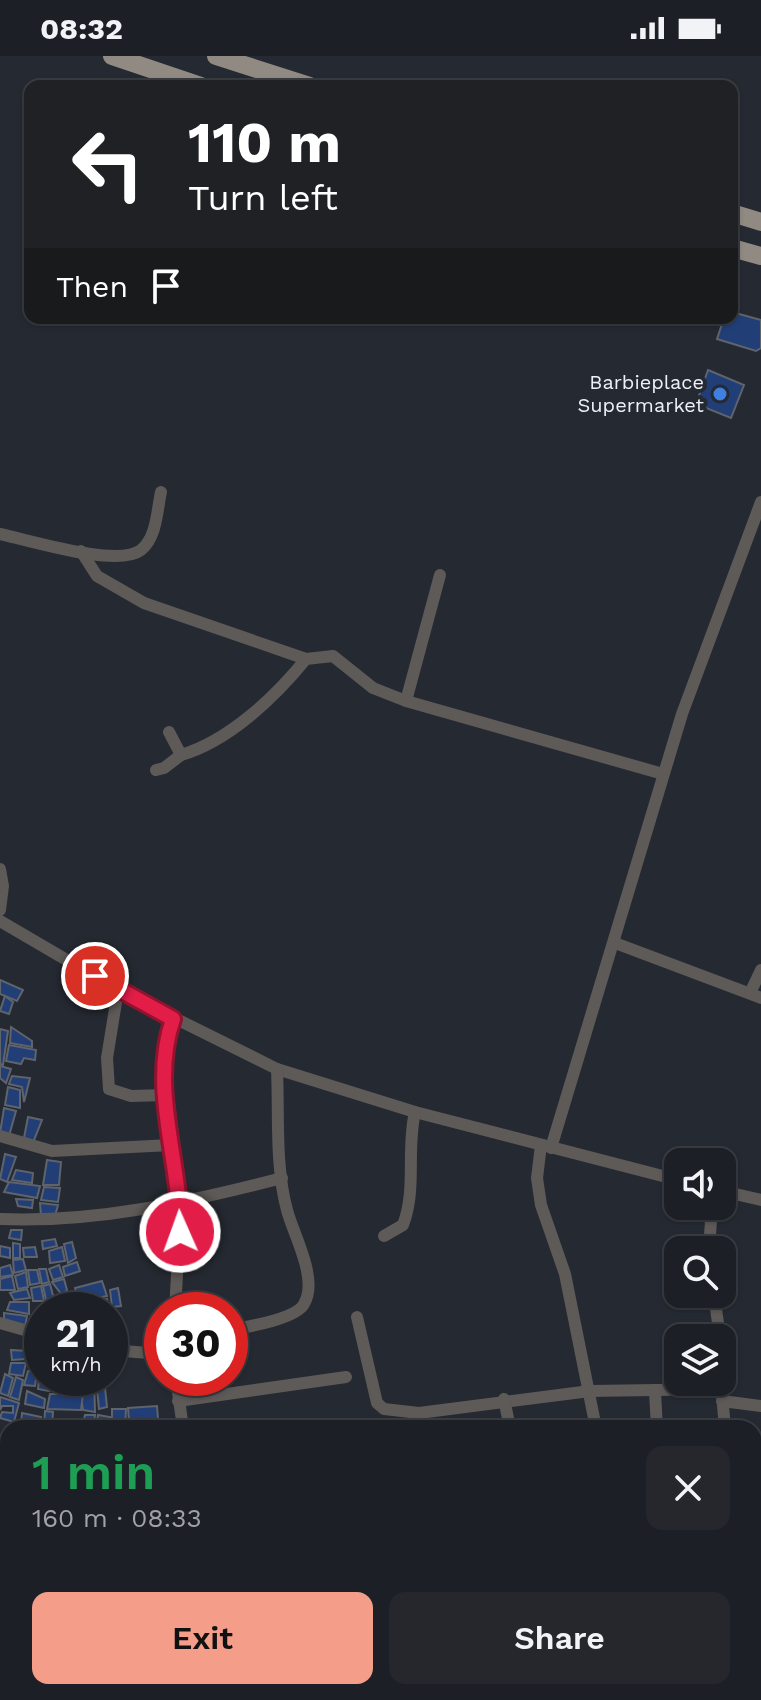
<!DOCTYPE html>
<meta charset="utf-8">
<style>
body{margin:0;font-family:"Work Sans",sans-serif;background:#25272d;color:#f1f3f6;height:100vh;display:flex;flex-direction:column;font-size:30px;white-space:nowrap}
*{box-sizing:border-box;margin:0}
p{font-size:26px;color:#a0a2a7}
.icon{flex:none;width:44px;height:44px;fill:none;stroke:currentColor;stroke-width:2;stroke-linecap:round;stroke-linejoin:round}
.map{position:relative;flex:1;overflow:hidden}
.drawer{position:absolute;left:0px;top:1364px;width:762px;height:280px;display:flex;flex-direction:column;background:#1c1f25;border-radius:24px 24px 0 0;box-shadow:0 2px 6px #0004,0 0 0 2px #3a3d42}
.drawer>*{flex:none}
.top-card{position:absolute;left:24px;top:24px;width:714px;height:244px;border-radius:16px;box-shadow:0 2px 6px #0004,0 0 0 2px #3a3d42;background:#202124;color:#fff;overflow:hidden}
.buttons{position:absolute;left:664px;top:1092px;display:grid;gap:16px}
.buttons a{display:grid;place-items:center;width:72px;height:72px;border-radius:16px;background:#1c1f25;box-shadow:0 2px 6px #0004,0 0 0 2px #3a3d42;font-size:40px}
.speed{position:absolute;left:24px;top:1236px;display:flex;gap:16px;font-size:40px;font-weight:700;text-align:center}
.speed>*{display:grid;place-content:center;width:104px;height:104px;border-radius:50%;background:#1c1f25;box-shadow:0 2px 6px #0004,0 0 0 2px #3a3d42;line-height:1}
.speed small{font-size:20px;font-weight:400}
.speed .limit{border:12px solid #d22;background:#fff;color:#111}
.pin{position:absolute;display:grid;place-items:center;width:68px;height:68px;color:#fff;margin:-34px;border:4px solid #fff;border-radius:50%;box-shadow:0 2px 8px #0007}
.me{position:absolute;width:88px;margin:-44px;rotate:358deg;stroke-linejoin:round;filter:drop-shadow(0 0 6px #0008)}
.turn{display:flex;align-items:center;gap:28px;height:168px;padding:0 32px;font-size:36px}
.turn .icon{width:104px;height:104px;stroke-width:2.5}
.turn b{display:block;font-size:56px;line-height:68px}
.then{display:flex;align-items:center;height:76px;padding:0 32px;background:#0003;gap:16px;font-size:30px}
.round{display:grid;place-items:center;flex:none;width:84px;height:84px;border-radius:16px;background:#25272d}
.head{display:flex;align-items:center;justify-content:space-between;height:136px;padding:0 32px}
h1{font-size:48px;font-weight:600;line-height:60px;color:#1e9e55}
.button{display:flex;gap:16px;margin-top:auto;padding:16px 32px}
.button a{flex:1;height:92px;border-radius:16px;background:#f49e8a;color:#111;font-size:32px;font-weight:600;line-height:92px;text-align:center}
.button a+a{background:#25272d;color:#f1f3f6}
.status{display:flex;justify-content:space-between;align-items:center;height:56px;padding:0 40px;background:#1c1f25;direction:ltr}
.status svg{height:22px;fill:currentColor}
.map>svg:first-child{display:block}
.building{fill:#213e76;stroke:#5e636c;stroke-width:2}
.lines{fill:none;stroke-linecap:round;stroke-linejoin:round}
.minor{stroke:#5d5a57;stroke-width:12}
.primary{stroke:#918a83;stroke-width:18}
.route-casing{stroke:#92132f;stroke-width:20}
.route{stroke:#e11d48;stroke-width:14}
.shop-dot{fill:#3f7fe0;stroke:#252931;stroke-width:3}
.labels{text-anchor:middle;stroke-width:8;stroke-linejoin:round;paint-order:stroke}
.poi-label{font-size:20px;fill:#edf0f6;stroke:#252931;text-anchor:end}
</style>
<div class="status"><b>08:32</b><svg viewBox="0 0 49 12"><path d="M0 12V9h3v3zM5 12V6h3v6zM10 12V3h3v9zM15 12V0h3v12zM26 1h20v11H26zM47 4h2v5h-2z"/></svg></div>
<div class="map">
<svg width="761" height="1644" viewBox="0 0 761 1644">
<rect width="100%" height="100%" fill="#252931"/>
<g class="building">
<polygon points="732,256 761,264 761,292 756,295 717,283 724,262 732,262"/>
<polygon points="708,314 744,329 731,362 696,348"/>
<polygon points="0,924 23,934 17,945 0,938"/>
<polygon points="5,940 13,946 9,958 0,955"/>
<polygon points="11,971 32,985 32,991 10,987"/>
<polygon points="0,973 8,975 3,1009 0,1008"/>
<polygon points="9,989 36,994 35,1004 24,1002 21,1008 6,1005"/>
<polygon points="0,1010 11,1013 6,1027 0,1022"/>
<polygon points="12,1020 30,1022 24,1046 22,1031 9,1028"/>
<polygon points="8,1031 20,1034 20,1052 5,1049"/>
<polygon points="4,1052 16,1055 9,1080 0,1077"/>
<polygon points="28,1061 42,1064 32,1089 23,1087"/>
<polygon points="5,1098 16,1101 7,1126 0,1123"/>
<polygon points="47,1104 61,1106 59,1129 43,1129"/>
<polygon points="16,1114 33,1117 32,1127 12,1124"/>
<polygon points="9,1126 40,1130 37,1142 4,1136"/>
<polygon points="44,1131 60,1132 58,1146 41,1144"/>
<polygon points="16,1143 33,1144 32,1152 18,1150"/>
<polygon points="40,1147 58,1149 55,1160 41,1160"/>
<polygon points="11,1174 22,1174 21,1184 9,1182"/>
<polygon points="55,1183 57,1190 43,1193 42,1185"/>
<polygon points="72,1186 76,1202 68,1207 64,1188"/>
<polygon points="13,1187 20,1188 20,1202 13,1202"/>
<polygon points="0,1190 10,1192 10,1202 0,1200"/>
<polygon points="35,1191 37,1201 24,1201 23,1192"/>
<polygon points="62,1191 65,1205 50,1207 49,1195"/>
<polygon points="23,1203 26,1214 14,1217 13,1204"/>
<polygon points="77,1206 80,1215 65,1220 63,1211"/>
<polygon points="10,1209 13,1219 0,1221 0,1212"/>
<polygon points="59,1209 63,1221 53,1224 49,1213"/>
<polygon points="39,1213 46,1213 49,1226 42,1228"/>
<polygon points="28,1214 37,1214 40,1227 30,1229"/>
<polygon points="26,1216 28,1231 18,1233 15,1220"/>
<polygon points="12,1220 15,1234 0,1234 0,1223"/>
<polygon points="64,1223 67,1234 62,1239 52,1226"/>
<polygon points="102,1225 107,1240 78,1246 75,1232"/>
<polygon points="50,1228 54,1243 46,1244 43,1230"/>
<polygon points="41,1230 44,1245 33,1245 31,1232"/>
<polygon points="118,1232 121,1250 112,1251 110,1234"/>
<polygon points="27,1233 30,1242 14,1244 10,1237"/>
<polygon points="107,1243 118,1283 110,1285 110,1254 68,1252"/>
<polygon points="10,1246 29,1246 29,1258 7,1254"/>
<polygon points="49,1247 66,1248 67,1254 49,1253"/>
<polygon points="4,1257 27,1260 25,1271 4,1265"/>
<polygon points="11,1294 28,1295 26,1303 12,1304"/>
<polygon points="31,1297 41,1297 39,1309 30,1311"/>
<polygon points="11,1307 26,1307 23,1320 9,1318"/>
<polygon points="40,1313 42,1322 50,1322 49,1335 38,1333"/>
<polygon points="28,1315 37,1316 35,1330 24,1329"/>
<polygon points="5,1318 13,1322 8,1340 0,1337"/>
<polygon points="16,1321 23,1324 19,1344 10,1341"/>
<polygon points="53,1322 64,1322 63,1335 52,1333"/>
<polygon points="78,1322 94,1322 95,1356 83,1354"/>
<polygon points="96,1322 104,1322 107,1351 99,1353"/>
<polygon points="27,1335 45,1343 44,1352 25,1348"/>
<polygon points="50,1338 83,1338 81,1354 47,1353"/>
<polygon points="0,1341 19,1347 14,1366 0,1362 2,1356 13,1357 13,1350 2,1350 0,1354"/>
<polygon points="157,1350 158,1363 129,1365 128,1352"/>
<polygon points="112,1353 126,1353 125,1372 112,1372"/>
<polygon points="45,1355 53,1356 52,1371 44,1371"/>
<polygon points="22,1357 41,1361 39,1372 21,1368"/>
<polygon points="85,1359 95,1359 93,1372 82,1372"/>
<polygon points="98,1359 110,1361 110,1372 96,1372"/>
<polygon points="7,1422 8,1464 2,1465"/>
<polygon points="0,1480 8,1482 8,1495 0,1494"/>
</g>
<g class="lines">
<g class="minor">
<path d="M0,478C29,484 118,512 141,494C157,481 157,454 161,436"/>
<polyline points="81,495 97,520 144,547 306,603"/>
<polyline points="406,645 440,519"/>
<path d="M169,676L181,699C229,685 275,641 306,603L333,600L373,632L406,645L663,718"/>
<polyline points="156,714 164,712 181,699"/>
<polyline points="0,813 3,830 0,854"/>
<polyline points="0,865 118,934 277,1013 415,1056 678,1124"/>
<polyline points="615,887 761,942"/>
<polyline points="118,934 107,1002 109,1033 131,1040 165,1039"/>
<polyline points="750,937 761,914"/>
<polyline points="173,963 164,1004 181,1148 175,1254"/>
<polyline points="0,1080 52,1095 171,1089"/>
<polyline points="541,1089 537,1122 541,1149 565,1218 596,1372"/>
<polyline points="551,1092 682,658 761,446"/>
<polyline points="722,1135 761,1144"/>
<path d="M0,1163C96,1167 189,1146 282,1122"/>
<path d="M384,1180L403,1169C417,1132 406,1094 415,1056"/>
<polyline points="709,1194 712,1150"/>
<polyline points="714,1238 720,1282"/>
<polyline points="357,1261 377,1347 384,1353 419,1357 590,1335 721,1333"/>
<polyline points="0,1267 42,1279"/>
<path d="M230,1274C247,1271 296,1263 304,1248C319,1223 293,1178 287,1154C275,1110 279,1059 277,1013"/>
<polyline points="110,1294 162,1298"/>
<polyline points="176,1322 183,1372"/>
<polyline points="721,1327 725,1372"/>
<polyline points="655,1336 657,1372"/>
<polyline points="504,1343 510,1372"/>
<polyline points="178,1345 346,1321"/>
<polyline points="722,1345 761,1350"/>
<polyline points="0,1501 8,1505"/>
<polyline points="754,1501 761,1520"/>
<polyline points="344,1636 350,1644"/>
<polyline points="740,1636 746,1644"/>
<polyline points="165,1644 167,1636"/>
<polyline points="687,1644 688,1636"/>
</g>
<g class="primary">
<polyline points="112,0 201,30"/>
<polyline points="216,0 310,30"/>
<polyline points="732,157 761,166"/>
<polyline points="732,192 761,200"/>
</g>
</g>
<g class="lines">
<defs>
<path id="route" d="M95,920L173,963C149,1032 181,1106 180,1176"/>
</defs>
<use href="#route" class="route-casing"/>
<use href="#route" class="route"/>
</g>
<circle class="shop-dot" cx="720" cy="338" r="8"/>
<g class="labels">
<g class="poi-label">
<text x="704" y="333">Barbieplace<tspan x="704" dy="23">Supermarket</tspan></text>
</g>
</g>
</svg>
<div class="buttons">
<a><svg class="icon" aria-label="sound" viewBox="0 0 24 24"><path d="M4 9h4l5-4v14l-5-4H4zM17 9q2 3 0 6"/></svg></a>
<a><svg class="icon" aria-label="search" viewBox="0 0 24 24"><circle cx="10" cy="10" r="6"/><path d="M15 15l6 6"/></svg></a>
<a><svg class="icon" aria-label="layers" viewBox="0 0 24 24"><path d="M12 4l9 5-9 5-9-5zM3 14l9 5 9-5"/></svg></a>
</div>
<div class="speed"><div>21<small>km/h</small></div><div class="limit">30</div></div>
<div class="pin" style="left:95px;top:920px;background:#d93025"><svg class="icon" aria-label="arrive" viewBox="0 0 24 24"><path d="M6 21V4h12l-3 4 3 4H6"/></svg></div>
<svg class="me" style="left:180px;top:1176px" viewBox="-20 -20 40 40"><circle r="17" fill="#e11d48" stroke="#fff" stroke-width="3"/><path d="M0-11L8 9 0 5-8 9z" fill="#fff"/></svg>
<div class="top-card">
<div class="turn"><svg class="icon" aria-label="left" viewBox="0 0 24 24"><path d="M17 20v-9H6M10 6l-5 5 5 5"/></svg><div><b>110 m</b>Turn left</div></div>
<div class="then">Then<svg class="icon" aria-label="arrive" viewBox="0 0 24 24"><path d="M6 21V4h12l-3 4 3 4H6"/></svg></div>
</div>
<section class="drawer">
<div class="head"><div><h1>1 min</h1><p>160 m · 08:33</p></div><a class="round"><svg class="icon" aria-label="close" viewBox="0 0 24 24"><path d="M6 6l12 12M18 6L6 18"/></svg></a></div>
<div class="button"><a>Exit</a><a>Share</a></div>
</section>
</div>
